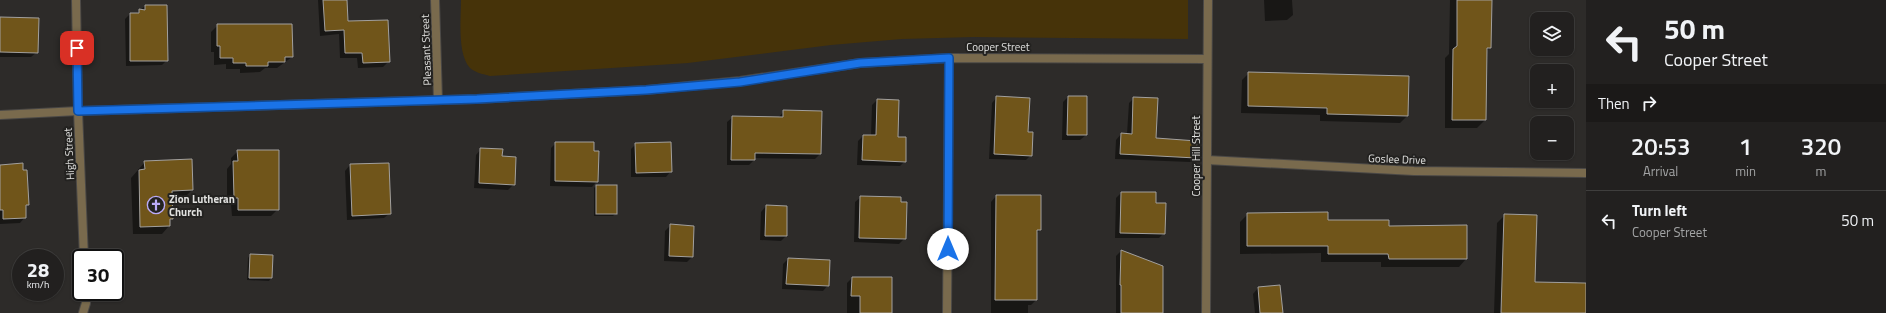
<!DOCTYPE html>
<meta charset="utf-8">
<style>
body{margin:0;font-family:"Titillium Web",sans-serif;background:#2e2d2c;color:#f1f3f6;height:100vh;display:flex;flex-direction:column;font-size:15px;white-space:nowrap}
*{box-sizing:border-box;margin:0}
p{font-size:13px;color:#a2a3a4}
.icon{flex:none;width:22px;height:22px;fill:none;stroke:currentColor;stroke-width:2;stroke-linecap:round;stroke-linejoin:round}
.map{position:relative;flex:1;overflow:hidden}
.drawer{display:flex;flex-direction:column;background:#22201f;width:300px}
.drawer>*{flex:none}
.guide{background:#22201f;color:#f1f3f6;overflow:hidden}
.fabs{position:absolute;left:1530px;top:12px;display:grid;gap:8px}
.fabs a{display:grid;place-items:center;width:44px;height:44px;border-radius:8px;background:#22201f;box-shadow:0 1px 3px #0004,0 0 0 1px #3f3e3d;font-size:20px}
.speed{position:absolute;left:12px;top:249px;display:flex;gap:8px;font-size:20px;font-weight:700;text-align:center}
.speed>*{display:grid;place-content:center;width:52px;height:52px;border-radius:50%;background:#22201f;box-shadow:0 1px 3px #0004,0 0 0 1px #3f3e3d;line-height:1}
.speed small{font-size:10px;font-weight:400}
.speed .limit{border:2px solid #111;border-radius:6px;background:#fff;color:#111}
.pin{position:absolute;display:grid;place-items:center;width:34px;height:34px;color:#fff;margin:-17px;border-radius:8px;box-shadow:0 2px 6px #0006}
.me{position:absolute;width:44px;margin:-22px;rotate:0deg;stroke-linejoin:round;filter:drop-shadow(0 0 3px #0008)}
.turn{display:flex;align-items:center;gap:14px;height:84px;padding:0 12px;font-size:18px}
.turn .icon{width:52px;height:52px;stroke-width:2.5}
.turn b{display:block;font-size:28px;line-height:34px}
.then{display:flex;align-items:center;height:38px;padding:0 12px;background:#0003;gap:8px;font-size:15px}
.eta{display:flex;justify-content:space-evenly;align-items:center;height:68px;text-align:center}
.eta b{font-size:24px;font-weight:600;line-height:28px}
ul{padding:0;list-style:none}
li{display:flex;align-items:center;gap:12px;height:60px;padding:0 12px;border-top:1px solid #3f3e3d}
li div{flex:1}
li b{display:block;font-size:15px}
li em{font-style:normal}
main{display:flex;flex:1;min-height:0}
.map>svg:first-child{display:block}
.green{fill:#463309}
.shadow{fill:#0007}
.building{fill:#70551a;stroke:#a2a09e}
.lines{fill:none;stroke-linecap:round;stroke-linejoin:round}
.street-casing{stroke:#4a4846;stroke-width:10}
.street{stroke:#796a4d;stroke-width:8}
.route-casing{stroke:#114b97;stroke-width:10}
.route{stroke:#1a73e8;stroke-width:7}
.labels{text-anchor:middle;stroke-width:4;stroke-linejoin:round;paint-order:stroke}
.street-label{font-size:11px;fill:#e1e1df;stroke:#232220}
.poi-label{font-size:11px;font-weight:bold;fill:#e1e1df;stroke:#232220;text-anchor:start}
</style>
<main>
<div class="map">
<svg width="1586" height="313" viewBox="0 0 1586 313">
<rect width="100%" height="100%" fill="#2d2b29"/>
<path class="green" d="M461,0H1188V39L973,37L902,39L831,45L688,63L490,76C483,74 476,73 470,68C457,54 461,18 461,0Z"/>
<g class="shadow">
<polygon points="318,0 346,0 348,22 389,61 383,67 358,68 357,58 340,58 339,34 320,36"/>
<polygon points="1264,0 1292,0 1293,15 1287,20 1265,21"/>
<polygon points="1450,0 1491,0 1490,47 1486,52 1485,120 1477,128 1445,128 1445,58 1449,54"/>
<polygon points="145,6 167,60 162,65 126,66 125,19 130,14 136,14"/>
<polygon points="0,18 37,52 31,57 0,57"/>
<polygon points="218,25 292,57 277,68 265,68 260,72 240,73 240,69 226,69 226,64 214,65 214,52 211,52 211,32"/>
<polygon points="1249,73 1407,116 1400,123 1320,121 1320,115 1241,113 1242,80"/>
<polygon points="997,97 1027,133 1031,155 1026,160 989,159 992,103"/>
<polygon points="1068,97 1086,97 1086,135 1080,140 1062,140 1063,102"/>
<polygon points="1134,98 1155,139 1195,157 1190,162 1115,159 1116,140 1121,134 1127,134 1129,103"/>
<polygon points="877,100 897,138 905,161 900,166 857,165 858,141 863,136 871,136 872,105"/>
<polygon points="784,111 820,154 815,159 754,158 754,160 749,165 727,165 727,122 733,117 778,118"/>
<polygon points="556,143 597,181 592,187 550,186 551,148"/>
<polygon points="636,144 671,171 666,177 631,177 631,149"/>
<polygon points="481,149 501,157 514,184 508,190 474,188 476,155"/>
<polygon points="238,151 278,209 271,216 232,216 231,204 227,204 227,169 231,164 231,158"/>
<polygon points="145,162 192,190 184,198 171,198 172,219 169,221 169,226 162,234 133,234 131,178"/>
<polygon points="350,165 390,213 384,218 347,220 345,171"/>
<polygon points="0,166 28,204 25,208 25,217 20,223 0,224"/>
<polygon points="596,186 616,213 613,216 594,216 594,188"/>
<polygon points="1121,193 1155,204 1164,233 1159,238 1115,238 1116,198"/>
<polygon points="996,196 1040,196 1040,230 1036,234 1036,300 1031,305 1028,305 1028,313 991,313 991,202"/>
<polygon points="861,197 900,203 905,238 899,244 854,242 855,202"/>
<polygon points="766,206 786,236 781,241 760,240 761,212"/>
<polygon points="1248,214 1388,227 1466,259 1459,267 1381,267 1381,262 1321,262 1321,253 1240,254 1240,222"/>
<polygon points="1505,215 1534,283 1575,284 1578,282 1586,282 1586,313 1494,313 1497,223"/>
<polygon points="670,226 693,227 692,257 687,262 664,261 665,231"/>
<polygon points="1121,251 1162,313 1116,313 1116,256"/>
<polygon points="250,255 271,278 269,281 247,280 248,258"/>
<polygon points="788,259 828,285 823,291 782,289 783,264"/>
<polygon points="852,278 891,313 847,313 847,283"/>
<polygon points="1258,288 1282,313 1255,313 1253,294"/>
</g>
<g class="building">
<polygon points="323,0 347,0 348,21 388,20 390,62 363,63 362,53 345,53 344,30 325,31"/>
<polygon points="1457,0 1492,0 1491,48 1487,48 1486,120 1452,120 1453,49 1457,46"/>
<polygon points="145,5 167,5 168,61 130,61 130,13 139,13 139,9 145,10"/>
<polygon points="0,17 39,18 38,53 0,52"/>
<polygon points="217,24 292,24 293,57 285,57 285,62 268,62 268,66 246,66 246,63 233,63 233,58 220,58 220,46 217,46"/>
<polygon points="1248,72 1409,76 1408,116 1327,114 1327,108 1248,106"/>
<polygon points="996,96 1030,98 1028,132 1033,132 1032,156 994,154"/>
<polygon points="1068,96 1087,96 1087,135 1067,135"/>
<polygon points="1133,97 1158,98 1156,138 1197,141 1196,158 1120,154 1121,133 1132,134"/>
<polygon points="877,99 899,100 898,137 906,137 906,162 862,160 863,135 876,135"/>
<polygon points="783,110 822,111 821,154 755,153 755,160 731,160 732,116 783,117"/>
<polygon points="555,142 594,142 594,151 599,151 598,182 555,181"/>
<polygon points="671,142 672,172 636,173 635,143"/>
<polygon points="480,148 503,149 502,156 516,157 515,185 479,183"/>
<polygon points="237,150 279,150 279,210 238,210 238,198 234,198 233,161 238,161"/>
<polygon points="192,159 193,190 172,191 173,219 170,219 170,226 140,227 139,170 145,169 144,161"/>
<polygon points="23,163 23,170 27,170 29,205 26,205 26,218 3,219 3,210 0,210 0,165"/>
<polygon points="389,163 391,214 352,216 350,164"/>
<rect x="596" y="185" width="21" height="29"/>
<polygon points="1121,192 1156,192 1156,203 1166,203 1165,234 1120,233"/>
<polygon points="996,195 1041,195 1041,230 1037,230 1037,300 995,300"/>
<polygon points="860,196 901,197 901,202 907,202 906,239 859,238"/>
<polygon points="766,205 787,206 787,236 765,236"/>
<polygon points="1328,212 1328,220 1389,220 1389,226 1467,225 1467,259 1389,259 1388,254 1328,254 1328,246 1247,246 1247,213"/>
<polygon points="1504,214 1537,215 1535,282 1586,283 1586,313 1501,313"/>
<polygon points="670,224 694,226 693,257 669,256"/>
<polygon points="1121,250 1163,266 1163,313 1121,313 1121,285 1120,285"/>
<polygon points="250,254 273,255 272,278 249,278"/>
<polygon points="788,258 830,260 829,286 786,284"/>
<polygon points="852,277 892,277 892,313 860,313 860,296 851,296"/>
<polygon points="1280,285 1283,313 1260,313 1258,287"/>
</g>
<g class="lines">
<defs>
<g id="street">
<polyline points="76,0 78,111 84,258"/>
<polyline points="435,0 438,100"/>
<polyline points="0,115 78,111 477,99 646,90 740,81 860,63 949,58 1207,59"/>
<polyline points="1207,160 1414,171 1586,173"/>
<polyline points="83,313 86,303 86,292"/>
<polyline points="947,313 949,58"/>
<polyline points="1206,313 1208,0"/>
</g>
</defs>
<use href="#street" class="street-casing"/>
<use href="#street" class="street"/>
</g>
<g class="lines">
<defs>
<polyline id="route" points="77,48 78,111 477,99 646,90 740,82 860,63 949,58 948,249"/>
</defs>
<use href="#route" class="route-casing"/>
<use href="#route" class="route"/>
</g>
<defs>
<symbol id="church-ring" viewBox="-11 -11 22 22"><circle r="9.5" fill="#232220" stroke="#baaaf6" stroke-width="1.5"/><path d="M-1.2-6h2.4v3.5h3.3v2.4h-3.3V6h-2.4V-.1h-3.3v-2.4h3.3Z" fill="#baaaf6"/></symbol>
</defs>
<g fill-rule="evenodd">
<use href="#church-ring" x="146" y="195" width="20" height="20"/>
</g>
<g class="labels">
<g class="street-label">
<text x="998" y="51">Cooper Street</text>
<text transform="translate(426 50) rotate(-92)" y="4">Pleasant Street</text>
<text transform="translate(69 154) rotate(-93)" y="4">High Street</text>
<text transform="translate(1196 156) rotate(-90)" y="4">Cooper Hill Street</text>
<text transform="translate(1397 159) rotate(2)" y="4">Goslee Drive</text>
</g>
<g class="poi-label">
<text x="169" y="203">Zion Lutheran<tspan x="169" dy="13">Church</tspan></text>
</g>
</g>
</svg>
<div class="fabs">
<a><svg class="icon" aria-label="layers" viewBox="0 0 24 24"><path d="M12 4l9 5-9 5-9-5zM3 14l9 5 9-5"/></svg></a>
<a>+</a>
<a>−</a>
</div>
<div class="speed"><div>28<small>km/h</small></div><div class="limit">30</div></div>
<div class="pin" style="left:77px;top:48px;background:#d93025"><svg class="icon" aria-label="arrive" viewBox="0 0 24 24"><path d="M6 21V4h12l-3 4 3 4H6"/></svg></div>
<svg class="me" style="left:948px;top:249px" viewBox="-20 -20 40 40"><circle r="19" fill="#fff"/><path d="M0-13L10 11 0 6-10 11z" fill="#1a73e8"/></svg>
</div>
<section class="drawer">
<div class="guide">
<div class="turn"><svg class="icon" aria-label="left" viewBox="0 0 24 24"><path d="M17 20v-9H6M10 6l-5 5 5 5"/></svg><div><b>50 m</b>Cooper Street</div></div>
<div class="then">Then<svg class="icon" aria-label="right" viewBox="0 0 24 24"><path d="M7 20v-9h11M14 6l5 5-5 5"/></svg></div>
</div>
<div class="eta">
<div><b>20:53</b><p>Arrival</p></div>
<div><b>1</b><p>min</p></div>
<div><b>320</b><p>m</p></div>
</div>
<ul>
<li><svg class="icon" aria-label="left" viewBox="0 0 24 24"><path d="M17 20v-9H6M10 6l-5 5 5 5"/></svg><div><b>Turn left</b><p>Cooper Street</p></div><em>50 m</em></li>
</ul>
</section>
</main>
